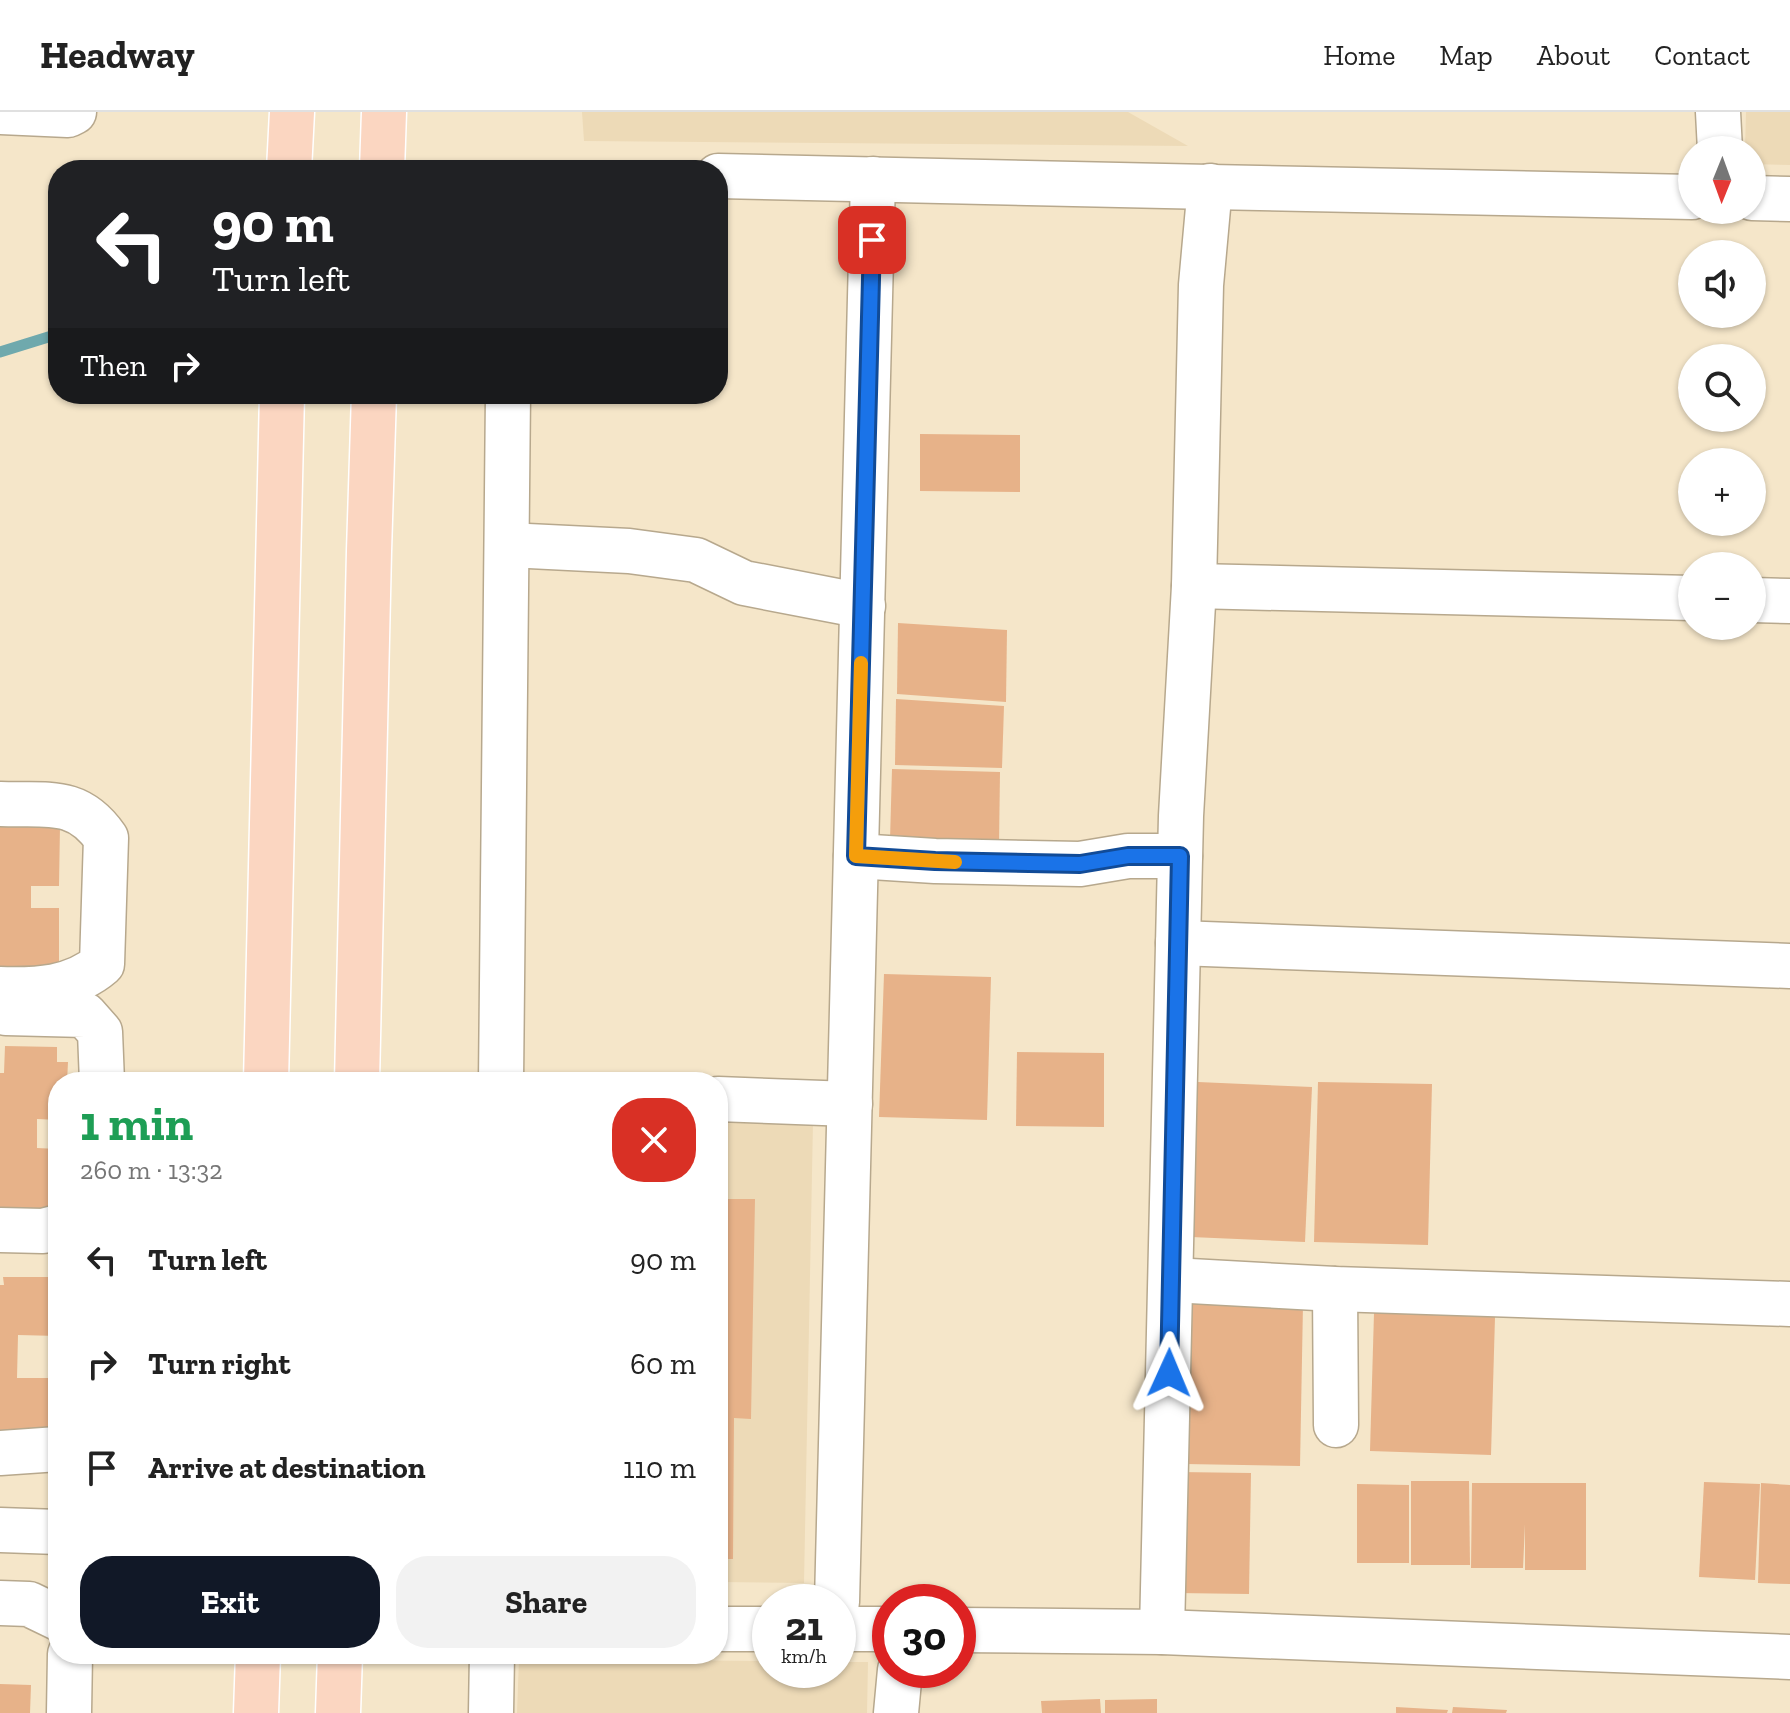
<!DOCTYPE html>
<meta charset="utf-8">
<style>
body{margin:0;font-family:"Zilla Slab",serif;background:#f2f2f2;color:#222;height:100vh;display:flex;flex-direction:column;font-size:30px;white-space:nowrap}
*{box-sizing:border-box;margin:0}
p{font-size:26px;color:#767676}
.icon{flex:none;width:44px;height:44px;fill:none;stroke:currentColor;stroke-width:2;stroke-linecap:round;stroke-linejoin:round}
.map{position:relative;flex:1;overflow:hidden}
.details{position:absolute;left:48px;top:960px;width:680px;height:592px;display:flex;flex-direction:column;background:#fff;border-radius:32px;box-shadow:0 2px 6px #0004}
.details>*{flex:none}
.top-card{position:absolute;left:48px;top:48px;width:680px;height:244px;border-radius:32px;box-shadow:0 2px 6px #0004;background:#202124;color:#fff;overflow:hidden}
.needle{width:52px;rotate:181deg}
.tools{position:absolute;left:1678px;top:24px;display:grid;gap:16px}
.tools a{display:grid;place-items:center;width:88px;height:88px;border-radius:50%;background:#fff;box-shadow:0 2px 6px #0004;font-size:40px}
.speed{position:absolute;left:752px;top:1472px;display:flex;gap:16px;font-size:40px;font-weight:700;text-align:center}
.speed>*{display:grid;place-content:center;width:104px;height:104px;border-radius:50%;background:#fff;box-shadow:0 2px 6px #0004;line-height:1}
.speed small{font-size:20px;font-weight:400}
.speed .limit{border:12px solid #d22;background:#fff;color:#111}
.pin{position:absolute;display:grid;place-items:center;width:68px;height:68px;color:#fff;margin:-34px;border-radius:16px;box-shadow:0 4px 12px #0006}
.me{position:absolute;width:88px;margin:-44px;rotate:1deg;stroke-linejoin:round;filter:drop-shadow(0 0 6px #0008)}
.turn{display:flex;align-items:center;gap:28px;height:168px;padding:0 32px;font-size:36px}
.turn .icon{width:104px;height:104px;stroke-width:2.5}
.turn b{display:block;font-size:56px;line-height:68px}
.then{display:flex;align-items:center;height:76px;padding:0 32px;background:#0003;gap:16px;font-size:30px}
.round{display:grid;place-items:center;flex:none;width:84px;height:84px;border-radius:32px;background:#f2f2f2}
.head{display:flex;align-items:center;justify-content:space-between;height:136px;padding:0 32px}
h1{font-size:48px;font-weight:800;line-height:60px;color:#1e9e55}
.action{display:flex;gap:16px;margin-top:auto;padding:16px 32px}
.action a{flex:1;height:92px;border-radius:32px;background:#111827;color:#fff;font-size:32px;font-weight:800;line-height:92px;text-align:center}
.action a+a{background:#f2f2f2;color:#222}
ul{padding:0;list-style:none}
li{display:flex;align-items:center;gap:24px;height:104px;padding:0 32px}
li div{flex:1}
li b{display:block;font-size:30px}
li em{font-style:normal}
header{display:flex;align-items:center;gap:48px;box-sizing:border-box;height:112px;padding:0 40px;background:#fff;border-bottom:2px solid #e0e0e0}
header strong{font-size:38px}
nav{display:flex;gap:44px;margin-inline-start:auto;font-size:28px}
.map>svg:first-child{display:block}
.built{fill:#eddab7}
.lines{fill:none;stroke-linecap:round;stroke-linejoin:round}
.stream{stroke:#6fa9ad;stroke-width:11}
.building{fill:#e7b289}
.minor-casing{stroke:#b7a88d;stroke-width:47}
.major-casing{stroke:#fff;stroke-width:47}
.minor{stroke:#fff;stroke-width:44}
.major{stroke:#fbd6c1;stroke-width:44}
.route-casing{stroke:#114b97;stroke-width:20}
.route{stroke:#1a73e8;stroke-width:14}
.slow{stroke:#f59e0b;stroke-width:14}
</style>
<header>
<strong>Headway</strong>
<nav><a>Home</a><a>Map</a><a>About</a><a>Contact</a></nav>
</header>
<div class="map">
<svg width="1790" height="1601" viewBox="0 0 1790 1601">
<rect width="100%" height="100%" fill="#f5e6c9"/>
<g class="built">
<polygon points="582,0 1128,0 1188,34 584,29"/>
<polygon points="1746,0 1790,0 1790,53 1752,52 1752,38 1745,38"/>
<polygon points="718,1008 813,1010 804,1471 718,1470"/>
<polygon points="519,1547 770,1549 770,1558 838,1558 838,1550 868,1550 867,1601 517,1601"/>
</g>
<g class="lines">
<polyline class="stream" points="0,240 58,222"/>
</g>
<g class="building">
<polygon points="920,322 1020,323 1020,380 920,379"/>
<polygon points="898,511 1007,518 1006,590 897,582"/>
<polygon points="896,587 1004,594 1002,656 895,653"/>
<polygon points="892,657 1000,660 999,733 890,728"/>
<polygon points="0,713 60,714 59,774 31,774 31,796 59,796 59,859 0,859"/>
<polygon points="884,862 991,865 987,1008 879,1005"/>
<polygon points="5,934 57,935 57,950 68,950 67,970 58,970 58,1008 37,1007 37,1036 58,1037 58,1094 53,1104 0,1103 0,961 4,961"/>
<polygon points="1017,940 1104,941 1104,1015 1016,1014"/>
<polygon points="1198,970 1312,975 1305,1130 1191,1125"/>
<polygon points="1318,970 1432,972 1428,1133 1314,1130"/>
<polygon points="718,1087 755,1087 751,1307 734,1306 733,1447 718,1447"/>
<polygon points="3,1165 58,1165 58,1224 18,1223 17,1266 58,1266 56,1323 0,1325 0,1173 4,1173"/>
<polygon points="1188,1191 1303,1192 1300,1354 1185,1352"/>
<polygon points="1374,1201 1495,1205 1491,1343 1370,1339"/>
<polygon points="1179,1360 1251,1361 1249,1482 1177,1481"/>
<polygon points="1411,1369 1469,1369 1470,1453 1411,1453"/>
<polygon points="1704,1370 1760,1372 1755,1468 1699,1465"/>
<polygon points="1472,1371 1586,1371 1586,1458 1525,1458 1525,1412 1523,1456 1471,1456"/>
<polygon points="1761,1371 1790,1373 1790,1472 1758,1471"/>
<polygon points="1357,1372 1409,1373 1409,1451 1357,1451"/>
<polygon points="0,1572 31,1573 30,1601 0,1601"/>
<polygon points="1100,1587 1101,1601 1042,1601 1041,1589"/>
<polygon points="1157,1587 1157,1601 1105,1601 1105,1588"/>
<polygon points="1396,1595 1448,1598 1447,1601 1396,1601"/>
<polygon points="1453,1595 1507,1598 1506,1601 1452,1601"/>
</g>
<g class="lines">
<defs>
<g id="minor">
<polyline points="0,0 68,3 74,0"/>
<polyline points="1718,0 1720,38"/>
<path d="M718,64C1043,71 1367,79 1692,85"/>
<polyline points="1752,86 1790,87"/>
<polyline points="507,433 629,439 696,448 744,471 863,494"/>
<polyline points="1194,474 1692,486"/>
<polyline points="1752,488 1790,489"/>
<path d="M0,692C46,694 77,684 106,726L102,852C73,877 37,878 0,877"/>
<polyline points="856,744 935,749 1080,752 1128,744 1180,744"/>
<polyline points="1178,831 1790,854"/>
<polyline points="6,901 85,903 100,920 102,970"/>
<polyline points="501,970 508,282"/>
<polyline points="718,987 850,992"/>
<polyline points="0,1118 43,1119 58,1115"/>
<polyline points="1172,1168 1335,1177 1790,1192"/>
<polyline points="1335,1177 1336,1313"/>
<polyline points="0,1341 58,1337"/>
<polyline points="0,1418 58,1420"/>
<polyline points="837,1490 873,67"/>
<polyline points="0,1491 29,1492 58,1506"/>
<polyline points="718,1517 770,1517"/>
<polyline points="838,1517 890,1517"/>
<polyline points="958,1518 1162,1520 1790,1545"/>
<polyline points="1162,1520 1181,704 1194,474 1201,173 1210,74"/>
<polyline points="69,1601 70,1542"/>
<polyline points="491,1601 492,1542"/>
<polyline points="896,1601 900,1558"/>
</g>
<g id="major">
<polyline points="289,58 292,0"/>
<polyline points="382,58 384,0"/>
<polyline points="266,970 282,282"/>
<polyline points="357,970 369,439 374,282"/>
<polyline points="256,1601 258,1542"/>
<polyline points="338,1601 340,1542"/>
</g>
</defs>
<use href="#minor" class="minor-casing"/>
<use href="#major" class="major-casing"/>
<use href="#minor" class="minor"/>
<use href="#major" class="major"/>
</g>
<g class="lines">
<defs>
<polyline id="route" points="872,128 856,744 935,749 1080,752 1128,744 1180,744 1169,1261"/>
</defs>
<use href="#route" class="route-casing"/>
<use href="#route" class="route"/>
<polyline class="slow" points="861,551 856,744 955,750"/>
</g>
</svg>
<div class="tools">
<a><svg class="needle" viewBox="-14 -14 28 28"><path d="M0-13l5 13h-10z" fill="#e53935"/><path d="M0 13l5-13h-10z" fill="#767676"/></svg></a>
<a><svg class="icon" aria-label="sound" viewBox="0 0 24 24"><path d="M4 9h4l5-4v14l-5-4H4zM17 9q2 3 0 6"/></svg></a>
<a><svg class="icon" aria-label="search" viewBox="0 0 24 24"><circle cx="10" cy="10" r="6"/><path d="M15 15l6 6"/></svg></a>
<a>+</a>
<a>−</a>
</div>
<div class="speed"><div>21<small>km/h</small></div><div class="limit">30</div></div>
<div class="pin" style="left:872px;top:128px;background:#d93025"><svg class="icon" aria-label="arrive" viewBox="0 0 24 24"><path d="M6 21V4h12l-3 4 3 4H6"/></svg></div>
<svg class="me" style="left:1169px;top:1261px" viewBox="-20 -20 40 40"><path d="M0-17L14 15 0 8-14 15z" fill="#1a73e8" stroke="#fff" stroke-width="4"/></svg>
<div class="top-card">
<div class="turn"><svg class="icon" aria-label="left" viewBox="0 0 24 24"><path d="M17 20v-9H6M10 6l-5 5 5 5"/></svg><div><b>90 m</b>Turn left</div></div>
<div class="then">Then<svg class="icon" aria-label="right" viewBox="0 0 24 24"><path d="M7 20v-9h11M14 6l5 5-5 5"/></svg></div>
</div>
<section class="details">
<div class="head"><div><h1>1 min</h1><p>260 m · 13:32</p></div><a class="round" style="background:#d93025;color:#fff"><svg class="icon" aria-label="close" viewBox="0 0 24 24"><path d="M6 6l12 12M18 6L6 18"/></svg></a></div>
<ul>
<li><svg class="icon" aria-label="left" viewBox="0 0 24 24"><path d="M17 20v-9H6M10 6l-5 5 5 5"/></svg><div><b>Turn left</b></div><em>90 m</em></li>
<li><svg class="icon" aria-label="right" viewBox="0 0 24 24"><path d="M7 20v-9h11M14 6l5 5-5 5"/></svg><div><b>Turn right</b></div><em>60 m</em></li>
<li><svg class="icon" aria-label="arrive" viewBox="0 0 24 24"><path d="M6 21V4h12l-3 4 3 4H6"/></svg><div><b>Arrive at destination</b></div><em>110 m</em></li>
</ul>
<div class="action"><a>Exit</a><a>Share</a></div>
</section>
</div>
